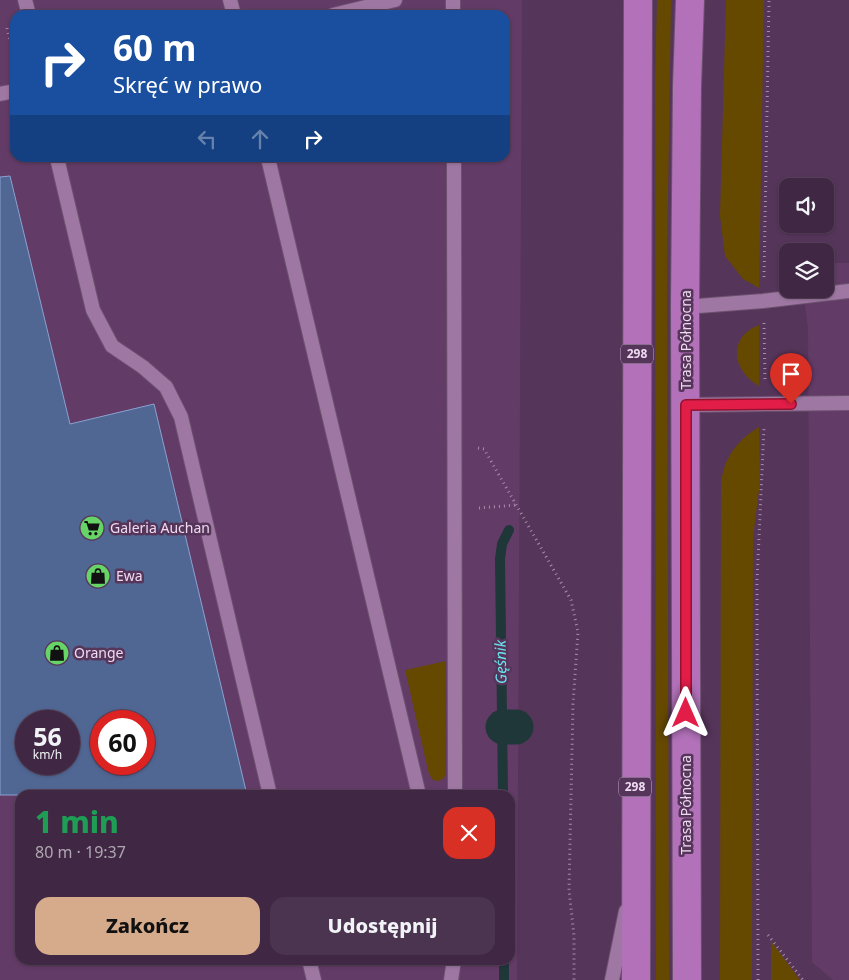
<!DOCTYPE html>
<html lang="pl">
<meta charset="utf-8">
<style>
body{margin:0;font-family:"Noto Sans",sans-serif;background:#4b344f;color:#f1f3f6;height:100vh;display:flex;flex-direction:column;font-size:19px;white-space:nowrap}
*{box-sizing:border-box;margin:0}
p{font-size:16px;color:#aea6b2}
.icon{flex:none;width:28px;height:28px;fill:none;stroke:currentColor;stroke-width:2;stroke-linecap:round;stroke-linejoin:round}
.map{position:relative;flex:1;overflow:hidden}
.panel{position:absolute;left:15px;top:790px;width:500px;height:175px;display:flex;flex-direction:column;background:#402844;border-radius:15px;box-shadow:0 1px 4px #0004,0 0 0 1px #59445d}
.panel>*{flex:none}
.hud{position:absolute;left:10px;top:10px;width:500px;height:152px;border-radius:15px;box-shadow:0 1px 4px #0004,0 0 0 1px #59445d;background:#1a4fa0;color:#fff;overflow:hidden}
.buttons{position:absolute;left:779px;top:178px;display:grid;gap:10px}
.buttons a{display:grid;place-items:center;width:55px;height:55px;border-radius:10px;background:#402844;box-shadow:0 1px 4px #0004,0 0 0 1px #59445d;font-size:25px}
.speed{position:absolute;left:15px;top:710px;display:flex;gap:10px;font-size:25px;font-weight:700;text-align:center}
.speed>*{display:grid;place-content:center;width:65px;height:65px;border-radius:50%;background:#402844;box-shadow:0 1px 4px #0004,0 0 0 1px #59445d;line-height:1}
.speed small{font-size:12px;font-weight:400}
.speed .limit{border:8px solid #d22;background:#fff;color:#111}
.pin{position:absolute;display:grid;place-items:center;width:42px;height:42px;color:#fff;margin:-51px -21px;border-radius:50% 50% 50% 0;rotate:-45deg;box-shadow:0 0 5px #0007}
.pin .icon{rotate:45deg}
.me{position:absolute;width:55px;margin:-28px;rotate:0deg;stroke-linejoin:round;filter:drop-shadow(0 0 4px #0008)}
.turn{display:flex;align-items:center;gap:18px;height:105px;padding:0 20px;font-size:22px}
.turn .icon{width:65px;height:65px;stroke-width:2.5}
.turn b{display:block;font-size:35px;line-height:42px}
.lanes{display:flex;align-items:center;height:48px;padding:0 20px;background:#0003;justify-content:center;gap:25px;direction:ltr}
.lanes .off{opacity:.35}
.round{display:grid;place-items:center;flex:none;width:52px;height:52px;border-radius:15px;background:#4b344f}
.headline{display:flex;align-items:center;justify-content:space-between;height:85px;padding:0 20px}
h1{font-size:30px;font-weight:800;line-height:38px;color:#1e9e55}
.cta{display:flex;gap:10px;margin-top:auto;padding:10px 20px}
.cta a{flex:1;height:58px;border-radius:15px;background:#d6ab8b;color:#111;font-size:20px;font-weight:800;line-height:58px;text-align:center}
.cta a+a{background:#4b344f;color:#f1f3f6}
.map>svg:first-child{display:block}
.built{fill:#633b67;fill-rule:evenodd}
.green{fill:#664900}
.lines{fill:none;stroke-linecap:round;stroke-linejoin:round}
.stream{stroke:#1f3739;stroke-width:10}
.canal{stroke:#1f3739;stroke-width:35}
.building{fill:#516793;stroke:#89a2d1;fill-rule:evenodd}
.service-casing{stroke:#6d5170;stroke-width:16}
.primary-casing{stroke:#6d5170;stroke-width:30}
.path{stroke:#a78daa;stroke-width:3;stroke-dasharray:1 4;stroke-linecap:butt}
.service{stroke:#9e78a2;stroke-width:14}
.primary{stroke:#b271b9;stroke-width:28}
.route-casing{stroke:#92132f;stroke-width:12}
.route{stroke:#e11d48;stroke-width:9}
.labels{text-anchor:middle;stroke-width:5;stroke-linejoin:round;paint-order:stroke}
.shield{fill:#56355a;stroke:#c1a9c4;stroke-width:1}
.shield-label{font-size:12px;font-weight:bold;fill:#efdbf1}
.street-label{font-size:14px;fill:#efdbf1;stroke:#56355a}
.poi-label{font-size:14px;fill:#efdbf1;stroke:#56355a;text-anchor:start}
.water-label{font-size:15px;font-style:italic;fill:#6ae4f0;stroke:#56355a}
</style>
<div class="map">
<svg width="849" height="980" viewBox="0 0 849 980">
<rect width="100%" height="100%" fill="#56355a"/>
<g class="built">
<path d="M0,0H522L517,980H0ZM15,15H505V158H15ZM26,721H69V764H26ZM101,721H144V764H101ZM20,795H510V960H20Z"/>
<polygon points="825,263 849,263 849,980 833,980 812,962 808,329 803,289 825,289"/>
</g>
<g class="green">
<polygon points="657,0 671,0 667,263 669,980 656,980 655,80"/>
<polygon points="726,0 764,0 759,288 743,279 725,256 720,216"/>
<path d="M759,325V386C732,371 727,337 759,325Z"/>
<path d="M759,427L760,482L753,538L752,980H720L721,485C723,459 736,441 759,427Z"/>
<polygon points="446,661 446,772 444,778 439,781 433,780 429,774 405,670"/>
<polygon points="771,941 800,980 771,980"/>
</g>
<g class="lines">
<g class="stream">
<polyline points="503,795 500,559 502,544 509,530"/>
<polyline points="504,960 504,980"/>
</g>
<polyline class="canal" points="503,727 516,727"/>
</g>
<path class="building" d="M10,176L70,424L154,404L247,795H0V177ZM26,721H69V764H26ZM101,721H144V764H101Z"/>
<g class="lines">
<defs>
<g id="service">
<polyline points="25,0 29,15"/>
<polyline points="230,0 234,15"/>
<polyline points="453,0 453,15"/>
<polyline points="333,15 395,0"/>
<polyline points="0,94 15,91"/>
<polyline points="57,158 93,310 112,346 143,367 166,387 181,417 270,795"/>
<polyline points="268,158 419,795"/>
<polyline points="454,158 455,795"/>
<polyline points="685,307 763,301 849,291"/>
<polyline points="686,405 849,403"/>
<polyline points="309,960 314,980"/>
<polyline points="451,980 454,960"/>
<polyline points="612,980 626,911"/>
</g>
<g id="primary">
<polyline points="636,980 638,0"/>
<polyline points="687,980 685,307 687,86 690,0"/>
</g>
</defs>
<use href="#service" class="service-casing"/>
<use href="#primary" class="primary-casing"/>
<g class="path">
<polyline points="7,28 15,63"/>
<polyline points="764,277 769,0"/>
<polyline points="764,323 765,380"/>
<polyline points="478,448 484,449 571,600 578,632 573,704 569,890 574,936 574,980"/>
<polyline points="479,508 516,505"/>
<polyline points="768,935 803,980"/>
<polyline points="758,980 757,581 764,428"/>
</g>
<use href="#service" class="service"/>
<use href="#primary" class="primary"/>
</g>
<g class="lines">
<defs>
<polyline id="route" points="686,713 686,405 791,404"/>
</defs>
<use href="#route" class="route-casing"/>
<use href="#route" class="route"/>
</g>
<defs>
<symbol id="supermarket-disc" viewBox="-11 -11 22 22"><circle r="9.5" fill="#66d466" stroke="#56355a"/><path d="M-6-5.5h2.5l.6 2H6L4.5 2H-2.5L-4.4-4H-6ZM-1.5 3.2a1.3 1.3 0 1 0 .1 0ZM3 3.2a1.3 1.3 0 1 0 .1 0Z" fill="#111"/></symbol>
<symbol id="shop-disc" viewBox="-11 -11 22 22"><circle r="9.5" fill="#66d466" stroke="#56355a"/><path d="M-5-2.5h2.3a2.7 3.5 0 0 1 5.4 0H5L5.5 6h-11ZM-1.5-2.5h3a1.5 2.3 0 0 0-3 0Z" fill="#111"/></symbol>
</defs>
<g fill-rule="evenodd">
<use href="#supermarket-disc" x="78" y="514" width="28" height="28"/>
<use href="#shop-disc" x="84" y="562" width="28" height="28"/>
<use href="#shop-disc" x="43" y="639" width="28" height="28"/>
</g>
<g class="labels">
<g class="shield">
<rect x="621" y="344.5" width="32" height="19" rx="4"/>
<rect x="619" y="777.5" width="32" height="19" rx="4"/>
</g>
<g class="shield-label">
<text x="637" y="358">298</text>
<text x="635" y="791">298</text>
</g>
<g class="street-label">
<text transform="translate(686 340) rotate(-90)" y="5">Trasa Północna</text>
<text transform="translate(686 805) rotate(-90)" y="5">Trasa Północna</text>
</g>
<g class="poi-label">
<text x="110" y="533">Galeria Auchan</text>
<text x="116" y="581">Ewa</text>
<text x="74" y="658">Orange</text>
</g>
<g class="water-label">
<text transform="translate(501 662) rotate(-91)" y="5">Gęśnik</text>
</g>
</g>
</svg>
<div class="buttons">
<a><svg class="icon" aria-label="sound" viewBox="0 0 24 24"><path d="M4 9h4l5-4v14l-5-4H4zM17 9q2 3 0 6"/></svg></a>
<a><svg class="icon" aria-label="layers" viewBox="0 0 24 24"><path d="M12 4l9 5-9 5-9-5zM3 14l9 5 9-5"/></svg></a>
</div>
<div class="speed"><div>56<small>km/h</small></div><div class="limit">60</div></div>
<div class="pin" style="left:791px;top:404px;background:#d93025"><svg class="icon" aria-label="arrive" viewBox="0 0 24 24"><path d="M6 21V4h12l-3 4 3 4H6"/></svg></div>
<svg class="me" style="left:686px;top:713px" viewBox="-20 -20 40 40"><path d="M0-17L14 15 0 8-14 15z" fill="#e11d48" stroke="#fff" stroke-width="4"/></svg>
<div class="hud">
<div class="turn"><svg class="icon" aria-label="right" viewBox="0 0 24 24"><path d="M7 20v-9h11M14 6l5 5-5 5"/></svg><div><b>60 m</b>Skręć w prawo</div></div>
<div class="lanes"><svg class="icon off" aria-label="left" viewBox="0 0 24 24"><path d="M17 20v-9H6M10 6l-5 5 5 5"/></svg><svg class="icon off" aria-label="ahead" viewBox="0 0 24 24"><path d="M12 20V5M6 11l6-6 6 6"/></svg><svg class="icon" aria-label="right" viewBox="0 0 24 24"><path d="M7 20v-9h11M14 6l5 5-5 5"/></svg></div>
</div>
<section class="panel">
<div class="headline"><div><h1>1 min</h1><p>80 m · 19:37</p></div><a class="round" style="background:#d93025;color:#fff"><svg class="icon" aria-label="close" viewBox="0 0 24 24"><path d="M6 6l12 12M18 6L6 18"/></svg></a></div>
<div class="cta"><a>Zakończ</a><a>Udostępnij</a></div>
</section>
</div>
